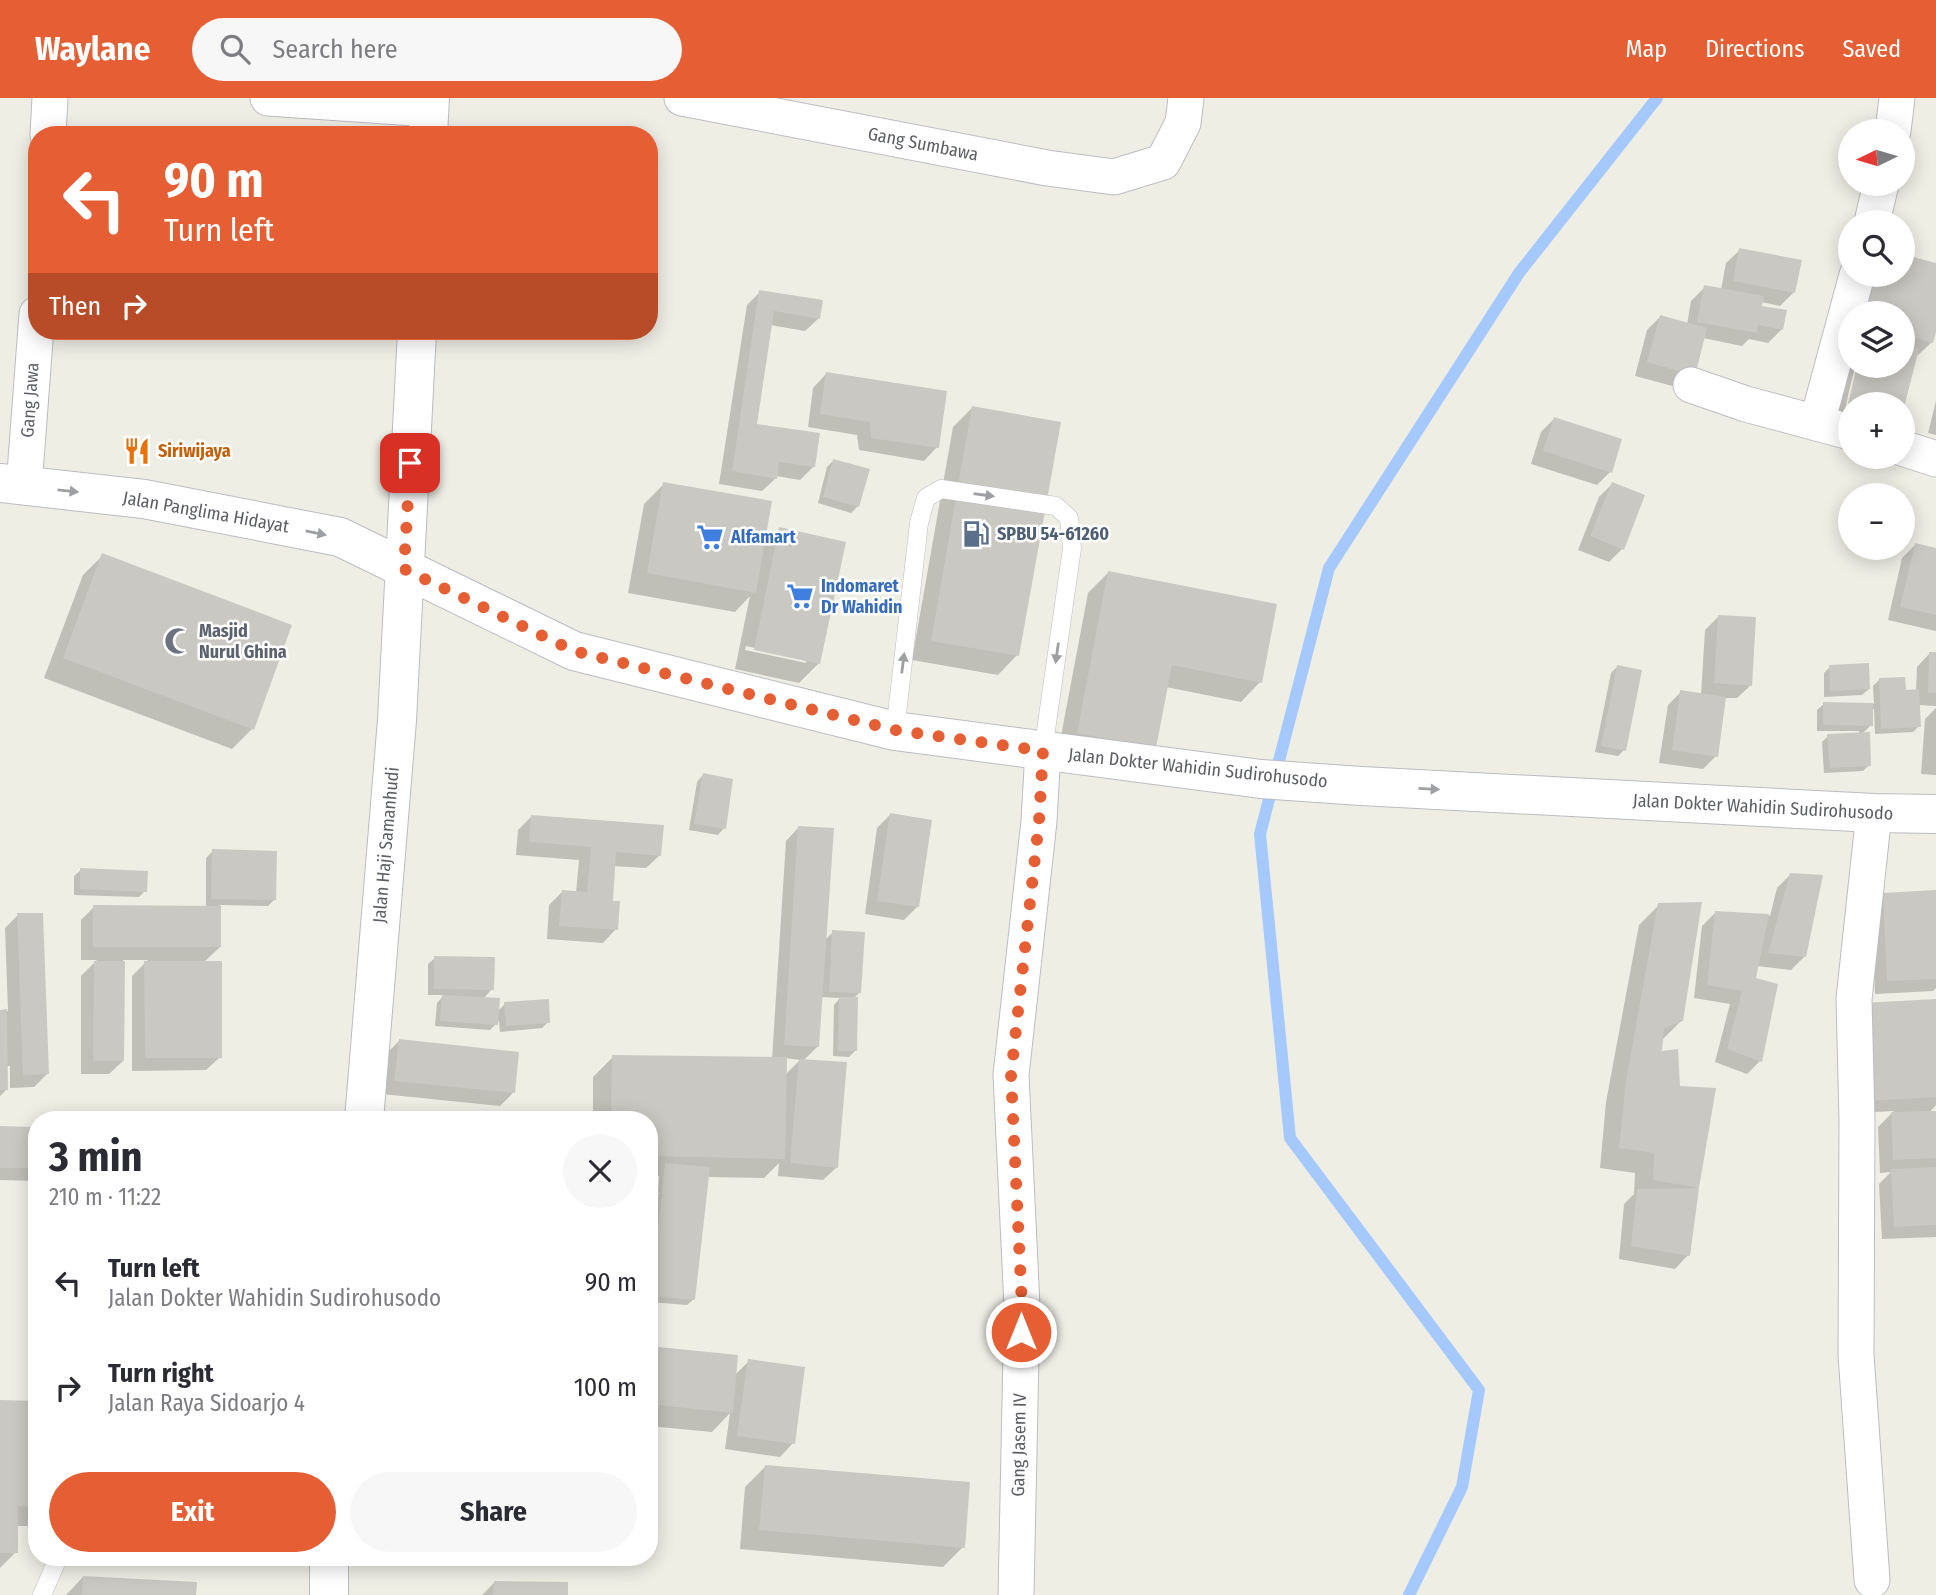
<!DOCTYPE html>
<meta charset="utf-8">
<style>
body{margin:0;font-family:"Fira Sans Condensed",sans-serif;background:#f7f7f7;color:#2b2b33;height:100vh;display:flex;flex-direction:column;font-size:26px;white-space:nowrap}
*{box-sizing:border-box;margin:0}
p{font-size:23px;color:#7c7c81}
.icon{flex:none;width:38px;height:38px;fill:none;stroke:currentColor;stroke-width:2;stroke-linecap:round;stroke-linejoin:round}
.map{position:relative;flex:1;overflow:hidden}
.panel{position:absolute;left:28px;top:1013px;width:630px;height:455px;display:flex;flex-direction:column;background:#fff;border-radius:28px;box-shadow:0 4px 18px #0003}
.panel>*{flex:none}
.hud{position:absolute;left:28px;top:28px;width:630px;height:214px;border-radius:28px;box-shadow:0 4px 18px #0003;background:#e65e33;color:#fff;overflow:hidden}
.needle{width:46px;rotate:265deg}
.buttons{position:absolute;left:1838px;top:21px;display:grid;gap:14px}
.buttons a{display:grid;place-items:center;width:77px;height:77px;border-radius:50%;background:#fff;box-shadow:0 4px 18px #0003;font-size:35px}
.pin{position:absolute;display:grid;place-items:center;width:60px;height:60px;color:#fff;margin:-30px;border-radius:14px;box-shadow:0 4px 10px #0006}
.me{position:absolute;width:77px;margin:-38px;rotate:0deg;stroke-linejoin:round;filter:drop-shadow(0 0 5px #0008)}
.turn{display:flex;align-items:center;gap:24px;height:147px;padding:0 21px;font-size:32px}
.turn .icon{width:91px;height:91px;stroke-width:2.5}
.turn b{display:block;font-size:49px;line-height:60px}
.then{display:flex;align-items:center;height:66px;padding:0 21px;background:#0003;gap:14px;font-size:26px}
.round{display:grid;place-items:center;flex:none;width:74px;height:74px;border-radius:37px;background:#f7f7f7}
.head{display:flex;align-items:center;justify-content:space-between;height:119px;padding:0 21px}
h1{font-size:42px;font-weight:700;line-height:52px}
.primary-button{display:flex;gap:14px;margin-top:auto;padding:14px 21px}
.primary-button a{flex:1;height:80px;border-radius:42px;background:#e65e33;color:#fff;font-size:28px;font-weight:700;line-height:80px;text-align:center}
.primary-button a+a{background:#f7f7f7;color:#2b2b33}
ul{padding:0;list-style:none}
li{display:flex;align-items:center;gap:21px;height:105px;padding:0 21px}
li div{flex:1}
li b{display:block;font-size:26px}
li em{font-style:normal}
header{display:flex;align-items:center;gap:42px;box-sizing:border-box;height:98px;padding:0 35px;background:#e65e33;color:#fff}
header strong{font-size:33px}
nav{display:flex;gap:38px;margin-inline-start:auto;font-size:24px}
.search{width:490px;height:63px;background:#f7f7f7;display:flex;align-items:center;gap:18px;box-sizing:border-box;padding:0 24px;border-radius:38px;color:#7c7c81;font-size:26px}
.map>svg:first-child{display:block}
.shadow{fill:#0003;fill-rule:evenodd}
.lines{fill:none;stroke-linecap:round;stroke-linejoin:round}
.stream{stroke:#a6c9fd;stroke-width:12}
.building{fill:#cac8c2}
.lane-casing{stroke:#bcbdc3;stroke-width:19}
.street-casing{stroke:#bcbdc3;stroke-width:37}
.secondary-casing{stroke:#babcc2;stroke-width:40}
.lane{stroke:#fff;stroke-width:18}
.street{stroke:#fff;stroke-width:35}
.secondary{stroke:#fff;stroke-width:38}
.oneway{fill:#9e9fa3}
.route{stroke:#e65e33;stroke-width:12;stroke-dasharray:0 21.6}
.labels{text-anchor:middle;stroke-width:5;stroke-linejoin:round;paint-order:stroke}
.street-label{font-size:18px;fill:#5d5f65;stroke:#fff}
.food-label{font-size:18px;font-weight:bold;fill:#c56008;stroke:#fff;text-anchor:start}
.service-label{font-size:18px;font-weight:bold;fill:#4e5e75;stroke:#fff;text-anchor:start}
.shop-label{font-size:18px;font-weight:bold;fill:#366cbe;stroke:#fff;text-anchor:start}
.worship-label{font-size:18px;font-weight:bold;fill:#5b616d;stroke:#fff;text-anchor:start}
</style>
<header>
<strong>Waylane</strong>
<div class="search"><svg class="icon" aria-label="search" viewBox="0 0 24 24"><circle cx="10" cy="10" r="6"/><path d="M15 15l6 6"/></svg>Search here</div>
<nav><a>Map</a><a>Directions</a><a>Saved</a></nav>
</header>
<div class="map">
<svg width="1936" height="1497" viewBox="0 0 1936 1497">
<rect width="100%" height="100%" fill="#efeee5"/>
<g class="shadow">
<polygon points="1740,152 1794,194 1780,208 1761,204 1760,209 1785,213 1781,232 1768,245 1749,241 1742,248 1703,240 1680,290 1635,278 1647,232 1660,219 1687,227 1691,203 1705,189 1721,192 1726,165"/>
<polygon points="1936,167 1936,227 1932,244 1918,257 1916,256 1902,310 1902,306 1850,306 1850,323 1835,320 1850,268 1855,268 1844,315 1847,316 1859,268 1902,268 1902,215 1856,215 1866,177 1902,177"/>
<polygon points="760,194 819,220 805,233 770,227 755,327 814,368 800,382 776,378 776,380 762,393 719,386 747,207"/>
<polygon points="826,276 937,349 924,363 859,352 857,337 808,329 813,290"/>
<polygon points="1936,303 1936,337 1928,335"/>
<polygon points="972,310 1017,557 998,577 912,562 953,329"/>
<polygon points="1554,321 1610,374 1597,387 1531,366 1541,334"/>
<polygon points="833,363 858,408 851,415 818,405 827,369"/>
<path d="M664,386L762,449L780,431L819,565L799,585L735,571L750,498L735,514L628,495L644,406ZM746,548L806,561V565L745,552Z"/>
<polygon points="1612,386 1622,451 1609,464 1578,452 1599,399"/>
<polygon points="1915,447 1936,452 1936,533 1888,522 1902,460"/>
<polygon points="103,457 290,528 252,631 232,651 44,580 83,477"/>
<polygon points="1108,475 1260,584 1241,604 1166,589 1154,649 1058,654 1088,495"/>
<polygon points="1719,518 1751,587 1737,600 1725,600 1716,658 1703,671 1659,665 1668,607 1681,594 1701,597 1705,532"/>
<polygon points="1930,555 1936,555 1936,608 1918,607 1919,628 1913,634 1875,636 1874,611 1871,611 1871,627 1862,636 1869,667 1863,673 1824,675 1822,644 1828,638 1859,636 1859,633 1817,633 1817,612 1824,606 1874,606 1873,588 1880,581 1904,594 1916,593 1917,569"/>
<polygon points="1617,569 1624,652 1618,658 1595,654 1611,575"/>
<polygon points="1830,569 1869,591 1862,597 1824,599 1824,575"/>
<polygon points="1936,610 1936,677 1921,676 1925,621"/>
<polygon points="703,677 724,730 718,737 689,732 697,684"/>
<polygon points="890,717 917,809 904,822 865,816 877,730"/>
<polygon points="531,719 660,757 646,770 613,768 611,805 616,831 603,845 547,841 549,807 562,794 576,795 579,762 516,757 518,732"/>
<path d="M799,729L825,842L833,834L860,894L853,901L855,953L849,959L833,958L834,907L840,900L821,899L817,949L803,963L837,1069L823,1082L778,1078L779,1065L764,1080L707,1079L694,1201L687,1207L649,1204V1114L650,1104L660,1095H658L659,1078H649V1022H593V979L613,959L772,961L786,743ZM785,960L800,962L785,977Z"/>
<polygon points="213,753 275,801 268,808 220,807 220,849 203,865 220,959 206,972 132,973 132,878 148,862 123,862 123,963 109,976 81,976 81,878 97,862 81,862 81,822 94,809 206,809 206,760"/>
<polygon points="81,772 145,793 139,799 74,797 74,778"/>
<polygon points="1790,777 1804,859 1791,872 1757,868 1754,881 1760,963 1747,976 1715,964 1730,906 1694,900 1702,828 1716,814 1770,818 1777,790"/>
<polygon points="1936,794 1936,890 1933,893 1875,896 1871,810 1884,797"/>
<polygon points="1659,807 1682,922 1661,943 1660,955 1678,990 1714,992 1697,1091 1688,1157 1675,1171 1619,1161 1624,1106 1634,1096 1635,1075 1600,1070 1606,1004 1639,827"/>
<polygon points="18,817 47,976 34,989 10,990 10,968 6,968 7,991 0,998 0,913 8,913 5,830"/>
<polygon points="435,860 492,891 483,901 497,914 505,906 548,924 542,930 500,934 499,923 490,932 435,928 437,905 444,897 428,897 428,866"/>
<polygon points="1936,903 1936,1007 1929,1015 1936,1014 1936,1139 1882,1141 1879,1086 1891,1074 1880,1075 1878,1029 1894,1013 1855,1015"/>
<polygon points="400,942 513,995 500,1008 382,996 386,956"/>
<polygon points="0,1030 37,1031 37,1083 0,1082"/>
<polygon points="649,1250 735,1277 749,1263 793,1345 780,1359 725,1351 730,1315 712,1334 649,1328"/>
<polygon points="0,1304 37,1304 37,1428 16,1428 16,1454 0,1470"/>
<polygon points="765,1369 963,1449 943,1469 740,1451 745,1389"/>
<polygon points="83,1479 194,1497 66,1497"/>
<polygon points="494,1485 566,1497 482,1497"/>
</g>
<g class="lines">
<polyline class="stream" points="1409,1497 1462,1389 1479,1292 1290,1040 1260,736 1329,470 1519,175 1657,0"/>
</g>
<g class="building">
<polygon points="1739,150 1802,162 1795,195 1733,183"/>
<polygon points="1902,156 1936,165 1936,234 1933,245 1902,236 1902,215 1865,215 1875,177 1902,177"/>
<polygon points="1704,187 1764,198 1762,208 1787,212 1783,232 1758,227 1757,235 1697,224"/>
<polygon points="759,192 823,202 820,221 774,213 757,326 820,335 815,369 779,364 777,381 732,373"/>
<polygon points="1660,217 1707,230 1695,278 1647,264"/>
<polygon points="1902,247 1919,251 1903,313 1902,306 1848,306 1857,268 1902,268"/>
<polygon points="826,274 947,293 939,350 871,340 870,324 820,316"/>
<polygon points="972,308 1061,324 1019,558 931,543"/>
<polygon points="1554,319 1622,341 1612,375 1543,353"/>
<polygon points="833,361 870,371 859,409 823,399"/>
<polygon points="663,384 772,403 756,495 647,475"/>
<polygon points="1612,384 1645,397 1624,452 1590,438"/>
<polygon points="779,429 846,444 820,566 754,552"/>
<polygon points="1915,445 1936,450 1936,517 1900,509"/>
<polygon points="102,455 292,527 254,632 63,560"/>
<polygon points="1108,473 1277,506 1262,585 1172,567 1156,650 1077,635"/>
<polygon points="1718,517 1756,519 1752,588 1714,585"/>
<polygon points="1929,554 1936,554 1936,595 1928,595"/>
<polygon points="1869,565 1870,591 1830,593 1829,567"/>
<polygon points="1617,567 1642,572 1626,653 1601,648"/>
<polygon points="1905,579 1906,592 1919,591 1921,629 1881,631 1879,580"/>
<polygon points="1680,592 1726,599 1718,659 1672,652"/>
<polygon points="1823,604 1873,605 1873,628 1823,627"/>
<polygon points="1870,634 1871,668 1830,670 1827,636"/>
<polygon points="703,675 733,681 726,731 694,726"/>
<polygon points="890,715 932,722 919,809 877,803"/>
<polygon points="531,717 664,727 661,758 616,754 613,803 620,803 618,832 559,828 562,792 587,794 591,749 529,744"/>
<polygon points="798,728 834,730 819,949 784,947"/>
<polygon points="212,751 277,753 276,802 211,801"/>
<polygon points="80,770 148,773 147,794 80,791"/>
<polygon points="1790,775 1823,777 1806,859 1768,855"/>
<polygon points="1936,792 1936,881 1887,883 1883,795"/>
<polygon points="1702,804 1683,923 1664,930 1662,953 1678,951 1680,988 1716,990 1699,1090 1653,1082 1654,1055 1619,1050 1626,983 1658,805"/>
<polygon points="93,807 221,808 221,849 93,849"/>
<polygon points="1715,813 1769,816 1756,880 1778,886 1762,964 1727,951 1742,893 1707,887"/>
<polygon points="17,815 43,815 49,976 23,977"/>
<polygon points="832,832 865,834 861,895 829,894"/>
<polygon points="434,858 495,859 494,892 434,891"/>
<polygon points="94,863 125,863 124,963 93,963"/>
<polygon points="144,863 222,863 222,960 145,960"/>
<polygon points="442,897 500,900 498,927 440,923"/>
<polygon points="839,899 858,899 857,953 838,953"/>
<polygon points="549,901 550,925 506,928 504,904"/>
<polygon points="1936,901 1936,999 1868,1003 1863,905"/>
<polygon points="7,911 8,992 0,992 0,912"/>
<polygon points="399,941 519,954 515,995 394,983"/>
<polygon points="612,957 787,959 785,1061 649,1058 649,1022 611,1022"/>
<polygon points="799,961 847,964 838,1070 790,1065"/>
<polygon points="1936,1013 1936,1060 1893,1062 1891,1014"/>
<polygon points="423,1016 479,1020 479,1022 423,1022"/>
<polygon points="0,1028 37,1029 37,1070 0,1070"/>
<polygon points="665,1065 710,1069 695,1202 651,1198"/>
<polygon points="1936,1069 1936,1127 1894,1129 1891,1071"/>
<polygon points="1699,1090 1690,1158 1631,1148 1637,1091"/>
<polygon points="649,1248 738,1257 733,1315 649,1306"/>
<polygon points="748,1261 805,1269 795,1346 737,1338"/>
<polygon points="0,1302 37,1303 37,1409 18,1408 18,1455 0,1455"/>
<polygon points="765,1367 970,1384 965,1450 759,1432"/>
<polygon points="83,1478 197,1484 196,1497 82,1497"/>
<polygon points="494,1483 568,1484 568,1497 493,1497"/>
</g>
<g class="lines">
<defs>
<g id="lane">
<polyline points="895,633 919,425 926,400 941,391 1056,408 1069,420 1072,450 1043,653"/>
<polyline points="42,1497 58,1460"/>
</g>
<g id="street">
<polyline points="268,0 429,11"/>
<polyline points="682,0 1047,70 1114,79 1163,64 1183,25 1186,0"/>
<polyline points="1893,33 1897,0"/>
<polyline points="48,37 50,0"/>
<polyline points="1872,124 1881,86"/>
<polyline points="1691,287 1746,306 1850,334"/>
<polyline points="1817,325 1857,177"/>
<polyline points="1902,350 1936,361"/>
<polyline points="24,388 37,216"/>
<polyline points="1872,1482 1856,1257 1857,1022 1854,901 1874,715"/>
<polyline points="1016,1497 1022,1208 1011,977 1039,723 1043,653"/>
</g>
<g id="secondary">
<polyline points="428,37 430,0"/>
<polyline points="0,385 144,401 340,439 574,553 895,633 1261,681 1361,688 1874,715 1936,716"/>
<polyline points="364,1022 397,622 417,233"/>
<polyline points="329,1460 329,1497"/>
</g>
</defs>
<use href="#lane" class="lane-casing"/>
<use href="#street" class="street-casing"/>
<use href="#secondary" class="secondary-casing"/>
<use href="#lane" class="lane"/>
<use href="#street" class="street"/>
<use href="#secondary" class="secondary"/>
</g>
<defs><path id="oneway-solid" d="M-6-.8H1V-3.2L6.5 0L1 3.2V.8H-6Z" transform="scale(1.75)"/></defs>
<g class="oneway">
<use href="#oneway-solid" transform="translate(68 393) rotate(6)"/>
<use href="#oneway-solid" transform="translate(984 397) rotate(8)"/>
<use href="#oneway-solid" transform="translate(316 435) rotate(11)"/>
<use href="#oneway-solid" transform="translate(1057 555) rotate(98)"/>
<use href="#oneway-solid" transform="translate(903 565) rotate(-83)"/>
<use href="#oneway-solid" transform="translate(1429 691) rotate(3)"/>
</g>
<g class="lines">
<polyline class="route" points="410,365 404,471 574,553 895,632 1043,653 1039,723 1011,977 1022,1208 1021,1234"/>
</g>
<defs>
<symbol id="restaurant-bare" viewBox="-9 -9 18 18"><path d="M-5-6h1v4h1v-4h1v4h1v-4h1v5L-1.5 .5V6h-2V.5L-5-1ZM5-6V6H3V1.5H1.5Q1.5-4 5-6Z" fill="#e8710a" stroke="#fff" stroke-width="2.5" paint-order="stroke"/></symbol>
<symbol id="fuel-bare" viewBox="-9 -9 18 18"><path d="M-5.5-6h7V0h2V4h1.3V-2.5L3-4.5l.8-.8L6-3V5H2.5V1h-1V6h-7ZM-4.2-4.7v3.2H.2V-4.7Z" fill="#5c6f8a" stroke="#fff" stroke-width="2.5" paint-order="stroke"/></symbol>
<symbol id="supermarket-bare" viewBox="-9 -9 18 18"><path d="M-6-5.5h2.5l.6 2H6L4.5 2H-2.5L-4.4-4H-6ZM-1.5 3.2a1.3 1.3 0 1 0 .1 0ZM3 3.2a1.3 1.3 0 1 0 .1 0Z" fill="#3f7fe0" stroke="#fff" stroke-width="2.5" paint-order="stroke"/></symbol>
<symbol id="mosque-bare" viewBox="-9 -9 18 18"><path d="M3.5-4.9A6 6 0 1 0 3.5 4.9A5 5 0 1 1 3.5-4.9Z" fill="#6b7280" stroke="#fff" stroke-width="2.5" paint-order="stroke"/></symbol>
</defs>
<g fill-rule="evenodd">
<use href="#restaurant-bare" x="118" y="334" width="38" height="38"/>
<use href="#fuel-bare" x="957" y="417" width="38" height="38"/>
<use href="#supermarket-bare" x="691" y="420" width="38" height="38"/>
<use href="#supermarket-bare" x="781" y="479" width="38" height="38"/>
<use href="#mosque-bare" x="159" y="524" width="38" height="38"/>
</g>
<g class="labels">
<g class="street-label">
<text transform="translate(923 46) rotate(11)" y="6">Gang Sumbawa</text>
<text transform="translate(30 302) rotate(-86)" y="6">Gang Jawa</text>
<text transform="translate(206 414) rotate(10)" y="6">Jalan Panglima Hidayat</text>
<text transform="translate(1198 670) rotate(6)" y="6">Jalan Dokter Wahidin Sudirohusodo</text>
<text transform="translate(1763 709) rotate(3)" y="6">Jalan Dokter Wahidin Sudirohusodo</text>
<text transform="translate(386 747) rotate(-85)" y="6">Jalan Haji Samanhudi</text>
<text transform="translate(1019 1347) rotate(-89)" y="6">Gang Jasem IV</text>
</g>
<g class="food-label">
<text x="158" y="359">Siriwijaya</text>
</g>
<g class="service-label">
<text x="997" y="442">SPBU 54-61260</text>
</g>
<g class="shop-label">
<text x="731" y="445">Alfamart</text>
<text x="821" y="494">Indomaret<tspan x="821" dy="21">Dr Wahidin</tspan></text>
</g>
<g class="worship-label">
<text x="199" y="539">Masjid<tspan x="199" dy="21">Nurul Ghina</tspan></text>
</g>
</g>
</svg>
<div class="buttons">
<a><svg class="needle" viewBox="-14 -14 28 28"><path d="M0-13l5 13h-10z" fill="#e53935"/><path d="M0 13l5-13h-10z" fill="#7c7c81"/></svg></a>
<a><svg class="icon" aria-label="search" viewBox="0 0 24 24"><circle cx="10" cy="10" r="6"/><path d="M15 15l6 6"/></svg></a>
<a><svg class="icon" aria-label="layers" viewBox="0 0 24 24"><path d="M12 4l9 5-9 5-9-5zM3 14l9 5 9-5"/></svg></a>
<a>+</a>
<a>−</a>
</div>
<div class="pin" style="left:410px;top:365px;background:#d93025"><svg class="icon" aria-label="arrive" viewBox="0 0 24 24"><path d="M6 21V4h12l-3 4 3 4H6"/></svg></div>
<svg class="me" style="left:1021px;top:1234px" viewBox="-20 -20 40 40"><circle r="17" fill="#e65e33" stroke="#fff" stroke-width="3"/><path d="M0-11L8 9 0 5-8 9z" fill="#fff"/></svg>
<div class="hud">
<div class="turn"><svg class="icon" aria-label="left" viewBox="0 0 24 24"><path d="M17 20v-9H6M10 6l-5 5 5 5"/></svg><div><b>90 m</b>Turn left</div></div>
<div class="then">Then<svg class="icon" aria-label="right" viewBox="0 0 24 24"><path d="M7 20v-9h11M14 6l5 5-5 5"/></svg></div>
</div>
<section class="panel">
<div class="head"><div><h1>3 min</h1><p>210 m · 11:22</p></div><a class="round"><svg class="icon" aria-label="close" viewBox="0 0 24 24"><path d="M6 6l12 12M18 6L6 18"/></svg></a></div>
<ul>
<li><svg class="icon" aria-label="left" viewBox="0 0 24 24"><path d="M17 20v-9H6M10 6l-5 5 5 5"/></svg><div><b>Turn left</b><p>Jalan Dokter Wahidin Sudirohusodo</p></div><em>90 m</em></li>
<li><svg class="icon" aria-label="right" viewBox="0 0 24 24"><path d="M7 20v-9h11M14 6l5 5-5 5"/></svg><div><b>Turn right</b><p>Jalan Raya Sidoarjo 4</p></div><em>100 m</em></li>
</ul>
<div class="primary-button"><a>Exit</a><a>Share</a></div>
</section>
</div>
